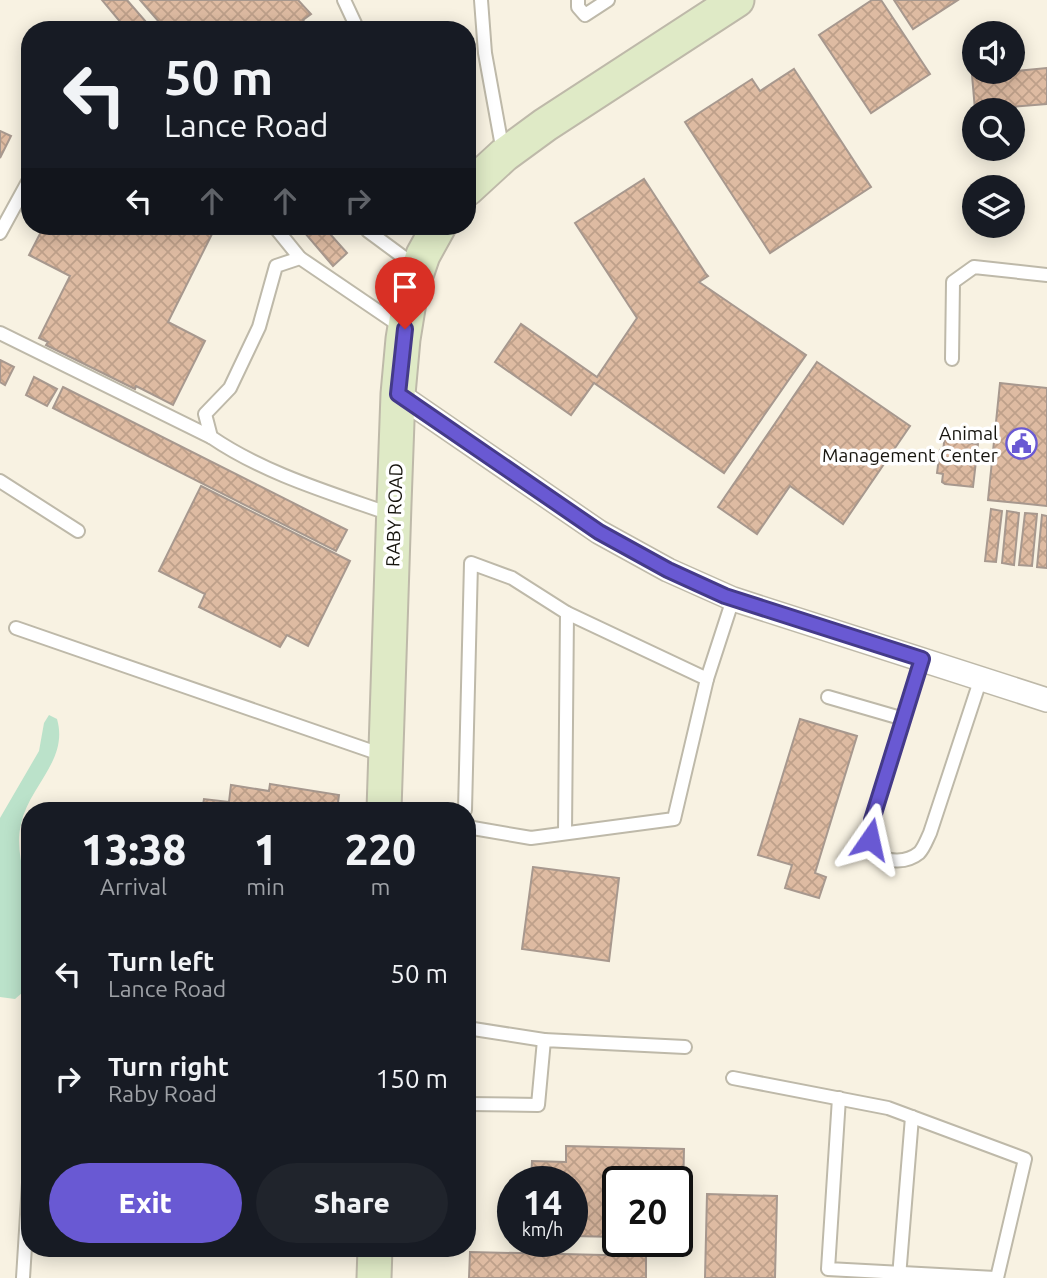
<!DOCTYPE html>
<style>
body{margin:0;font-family:Ubuntu,sans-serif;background:#20242c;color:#f1f3f6;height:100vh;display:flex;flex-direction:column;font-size:26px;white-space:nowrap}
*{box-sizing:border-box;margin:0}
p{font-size:23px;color:#9ea1a6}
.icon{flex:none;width:38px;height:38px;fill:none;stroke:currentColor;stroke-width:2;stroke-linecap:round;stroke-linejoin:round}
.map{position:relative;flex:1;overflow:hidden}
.panel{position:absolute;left:21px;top:802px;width:455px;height:455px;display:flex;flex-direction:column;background:#171b24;border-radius:28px;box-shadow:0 4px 18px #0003}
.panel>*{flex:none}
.hud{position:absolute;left:21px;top:21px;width:455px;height:214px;border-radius:28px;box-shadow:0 4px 18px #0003;background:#171b24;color:#f1f3f6;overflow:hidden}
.controls{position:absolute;left:962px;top:21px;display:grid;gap:14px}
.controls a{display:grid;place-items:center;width:63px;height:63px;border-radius:50%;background:#171b24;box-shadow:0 4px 18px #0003;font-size:35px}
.speed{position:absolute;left:497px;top:1166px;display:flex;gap:14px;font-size:35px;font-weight:700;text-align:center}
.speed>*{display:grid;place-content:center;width:91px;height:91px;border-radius:50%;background:#171b24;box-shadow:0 4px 18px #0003;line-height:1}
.speed small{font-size:18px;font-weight:400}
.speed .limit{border:4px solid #111;border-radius:10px;background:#fff;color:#111}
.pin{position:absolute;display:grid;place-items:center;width:60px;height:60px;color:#fff;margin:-72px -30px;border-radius:50% 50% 50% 0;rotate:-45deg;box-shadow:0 0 7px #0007}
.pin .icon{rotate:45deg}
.me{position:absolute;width:77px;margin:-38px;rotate:11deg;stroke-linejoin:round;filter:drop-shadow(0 0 5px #0008)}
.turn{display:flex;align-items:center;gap:24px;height:147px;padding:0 28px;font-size:32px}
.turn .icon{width:91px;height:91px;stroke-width:2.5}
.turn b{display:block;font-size:49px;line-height:60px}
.lanes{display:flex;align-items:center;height:66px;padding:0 28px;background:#0003;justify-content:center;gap:35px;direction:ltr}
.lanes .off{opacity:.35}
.eta{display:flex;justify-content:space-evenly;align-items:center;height:119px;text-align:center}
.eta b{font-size:42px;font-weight:800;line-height:49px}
.button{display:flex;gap:14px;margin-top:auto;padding:14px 28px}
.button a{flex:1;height:80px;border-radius:42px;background:#6959d3;color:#fff;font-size:28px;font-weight:800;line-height:80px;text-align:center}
.button a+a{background:#20242c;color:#f1f3f6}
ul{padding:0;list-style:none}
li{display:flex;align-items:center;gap:21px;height:105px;padding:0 28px}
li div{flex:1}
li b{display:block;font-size:26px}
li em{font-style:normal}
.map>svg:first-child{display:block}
.water{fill:#bbe2ca}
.building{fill:url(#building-cross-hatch);stroke:#a7988e;stroke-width:2}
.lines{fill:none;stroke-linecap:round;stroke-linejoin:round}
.lane-casing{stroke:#beb9a9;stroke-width:16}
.street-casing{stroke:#beb9a9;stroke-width:26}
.secondary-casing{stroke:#beb9a9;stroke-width:37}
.lane{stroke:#fff;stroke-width:12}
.street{stroke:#fff;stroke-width:23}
.secondary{stroke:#dfeac6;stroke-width:33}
.route-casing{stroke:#443a89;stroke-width:18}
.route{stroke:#6959d3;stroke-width:12}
.labels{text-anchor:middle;stroke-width:7;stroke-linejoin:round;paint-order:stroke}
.poi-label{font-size:19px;fill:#16140e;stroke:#fff;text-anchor:end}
.street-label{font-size:19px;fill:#16140e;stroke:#fff}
</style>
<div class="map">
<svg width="1047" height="1278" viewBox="0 0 1047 1278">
<defs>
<pattern id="building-cross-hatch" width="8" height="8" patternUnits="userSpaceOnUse" patternTransform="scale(1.75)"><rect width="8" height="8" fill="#debba2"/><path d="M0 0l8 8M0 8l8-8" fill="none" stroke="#bea08a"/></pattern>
</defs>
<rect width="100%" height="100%" fill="#f8f2e2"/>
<path class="water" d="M49,715L57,719C69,760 29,786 21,824C14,853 28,881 30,910C32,935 30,961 30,986L15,999L0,997V818L39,751L44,723Z"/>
<g class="building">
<polygon points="102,0 127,0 153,30 127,30"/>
<polygon points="140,0 298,0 311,14 303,20 311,30 166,30"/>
<polygon points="872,0 881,0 930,74 871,113 819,35"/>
<polygon points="894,0 958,0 913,29"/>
<polygon points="1047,68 1047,104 975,110 972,75"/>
<polygon points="794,69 871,187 770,253 685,122 752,79 760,91"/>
<polygon points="0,131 11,136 0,158"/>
<polygon points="644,179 706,274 708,276 699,282 806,355 724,473 594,383 571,415 495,362 521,324 597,377 637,318 575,223"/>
<polygon points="44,226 216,226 168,322 205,341 173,405 136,386 135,389 46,345 48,342 39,338 70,276 29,255"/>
<polygon points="299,226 323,226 347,253 333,266"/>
<polygon points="0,360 14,367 5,385 0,382"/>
<polygon points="817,362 910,426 843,524 790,486 757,534 718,507"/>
<polygon points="34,377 57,389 47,406 26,395"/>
<polygon points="1000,383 1047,388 1047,506 988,500"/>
<polygon points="63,387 347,530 336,551 53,408"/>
<polygon points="945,435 951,436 951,441 978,444 973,487 945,484 942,482 943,474 937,473 940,450 943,451"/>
<polygon points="201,486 350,561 308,646 287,635 280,647 248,631 199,607 205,594 159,571"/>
<polygon points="991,509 1002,511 996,562 985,561"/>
<polygon points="1007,511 1019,513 1014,565 1002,563"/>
<polygon points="1025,513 1037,514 1032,566 1019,565"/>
<polygon points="1042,515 1047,516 1047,568 1037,567"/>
<polygon points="800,719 857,736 815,873 826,877 819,898 785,888 792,865 758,855"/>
<polygon points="270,784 339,795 337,810 202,810 204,799 229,802 231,785 269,791"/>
<polygon points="533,867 619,878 609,961 522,949"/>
<polygon points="566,1146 684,1149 682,1238 677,1238 677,1181 618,1181 618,1237 572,1236 572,1181 531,1181 532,1161 566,1162"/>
<polygon points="707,1194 777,1196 775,1278 705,1278"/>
<polygon points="470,1252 646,1256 646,1278 469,1278"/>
</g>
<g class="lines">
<defs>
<g id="lane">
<polyline points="344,0 358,30"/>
<polyline points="481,0 485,53 503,152"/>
<polyline points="578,0 578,7 585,15 608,0"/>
<polyline points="274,226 300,258"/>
<polyline points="368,226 368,231 418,268"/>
<polyline points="0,233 30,178"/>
<polyline points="0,333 211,437"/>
<polyline points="952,359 953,282 974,267 1047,275"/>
<polyline points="0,481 78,531"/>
<path d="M393,515C331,493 265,474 211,437L205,414L230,388L259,327L276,266L300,258L403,328"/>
<polyline points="16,628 383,755"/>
<path d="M922,659L872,820C871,830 868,844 877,853C887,864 908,862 919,853C924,848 927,839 930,833L981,678"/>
<polyline points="828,697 904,719"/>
<polyline points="465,810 471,563 512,578 567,613 707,679"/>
<polyline points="467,827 531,838 674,819 707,679 733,599"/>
<polyline points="565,832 567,613"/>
<polyline points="467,1028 544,1040"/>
<polyline points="733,1078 888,1108 1025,1159 997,1278"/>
<polyline points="839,1098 828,1269 995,1278"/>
<polyline points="467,1104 538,1105 544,1040 685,1047"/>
<polyline points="899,1277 912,1117"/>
<polyline points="23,1278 30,1167"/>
</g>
<polyline id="street" points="398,394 599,532 668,570 733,599 1047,700"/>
<g id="secondary">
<polyline points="467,189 504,155 545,125 737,0"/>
<polyline points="384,810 394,504 398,394 403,339 411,290 423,255 439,226"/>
<polyline points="374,1278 375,1248"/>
</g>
</defs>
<use href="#lane" class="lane-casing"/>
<use href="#street" class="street-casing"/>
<use href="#secondary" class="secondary-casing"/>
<use href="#lane" class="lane"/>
<use href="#street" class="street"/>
<use href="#secondary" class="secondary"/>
</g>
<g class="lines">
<defs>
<polyline id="route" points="405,329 398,394 599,532 668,570 725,596 922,659 872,820 870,839"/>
</defs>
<use href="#route" class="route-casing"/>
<use href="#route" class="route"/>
</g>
<defs>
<symbol id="civic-ring" viewBox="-11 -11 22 22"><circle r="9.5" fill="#fff" stroke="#6959d3" stroke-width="1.5"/><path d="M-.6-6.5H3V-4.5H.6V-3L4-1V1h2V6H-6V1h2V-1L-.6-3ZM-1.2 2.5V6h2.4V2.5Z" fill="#6959d3"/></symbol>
</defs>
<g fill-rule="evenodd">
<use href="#civic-ring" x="1004" y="426" width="35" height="35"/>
</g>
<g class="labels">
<g class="poi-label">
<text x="998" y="440">Animal<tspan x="998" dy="22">Management Center</tspan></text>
</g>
<g class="street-label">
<text transform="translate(394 515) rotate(-88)" y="7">RABY ROAD</text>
</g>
</g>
</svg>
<div class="controls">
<a><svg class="icon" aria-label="sound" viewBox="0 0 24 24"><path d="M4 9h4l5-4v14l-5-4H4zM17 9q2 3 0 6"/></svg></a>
<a><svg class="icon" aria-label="search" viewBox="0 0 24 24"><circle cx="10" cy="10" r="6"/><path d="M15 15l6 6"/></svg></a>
<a><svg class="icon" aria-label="layers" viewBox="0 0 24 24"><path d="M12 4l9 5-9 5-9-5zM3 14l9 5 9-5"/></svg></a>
</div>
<div class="speed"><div>14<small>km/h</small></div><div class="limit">20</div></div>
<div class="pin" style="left:405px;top:329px;background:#d93025"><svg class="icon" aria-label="arrive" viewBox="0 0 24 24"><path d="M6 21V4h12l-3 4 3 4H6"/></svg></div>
<svg class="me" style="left:870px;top:839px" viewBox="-20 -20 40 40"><path d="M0-17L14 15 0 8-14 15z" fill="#6959d3" stroke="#fff" stroke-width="4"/></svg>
<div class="hud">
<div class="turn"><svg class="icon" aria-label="left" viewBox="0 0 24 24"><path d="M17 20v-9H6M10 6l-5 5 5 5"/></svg><div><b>50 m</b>Lance Road</div></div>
<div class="lanes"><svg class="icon" aria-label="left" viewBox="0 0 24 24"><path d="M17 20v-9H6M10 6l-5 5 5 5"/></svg><svg class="icon off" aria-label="ahead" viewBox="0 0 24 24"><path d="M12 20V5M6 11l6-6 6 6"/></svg><svg class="icon off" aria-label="ahead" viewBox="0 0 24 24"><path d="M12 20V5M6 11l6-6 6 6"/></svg><svg class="icon off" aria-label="right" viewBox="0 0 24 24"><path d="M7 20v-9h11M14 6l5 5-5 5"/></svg></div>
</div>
<section class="panel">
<div class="eta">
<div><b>13:38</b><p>Arrival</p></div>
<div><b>1</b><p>min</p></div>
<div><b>220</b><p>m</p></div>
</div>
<ul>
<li><svg class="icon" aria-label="left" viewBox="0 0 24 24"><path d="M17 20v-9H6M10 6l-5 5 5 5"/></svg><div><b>Turn left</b><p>Lance Road</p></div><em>50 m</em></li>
<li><svg class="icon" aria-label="right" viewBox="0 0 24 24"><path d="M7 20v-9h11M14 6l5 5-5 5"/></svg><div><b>Turn right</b><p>Raby Road</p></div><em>150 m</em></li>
</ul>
<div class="button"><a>Exit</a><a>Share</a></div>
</section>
</div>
